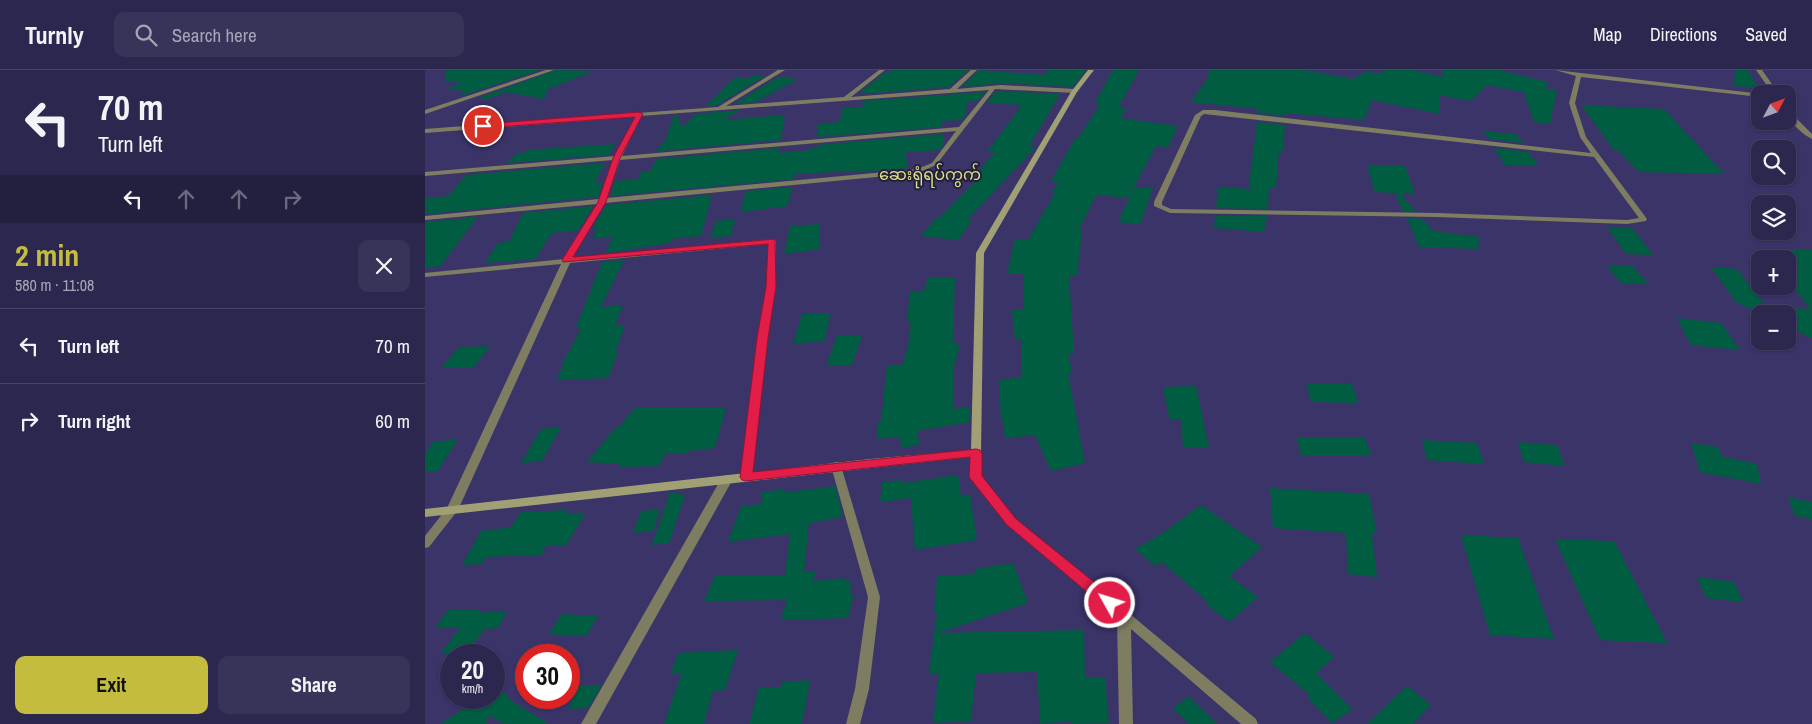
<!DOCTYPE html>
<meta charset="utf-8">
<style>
body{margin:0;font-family:"Archivo Narrow","Noto Sans Myanmar",sans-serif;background:#383359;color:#f1f3f6;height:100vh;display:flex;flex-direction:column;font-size:19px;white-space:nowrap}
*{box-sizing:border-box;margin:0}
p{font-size:16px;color:#a6a5b7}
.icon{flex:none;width:28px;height:28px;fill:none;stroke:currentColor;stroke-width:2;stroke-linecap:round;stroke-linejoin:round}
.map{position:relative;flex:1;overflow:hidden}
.details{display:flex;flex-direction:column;background:#2c274f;width:425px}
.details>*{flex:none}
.hud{background:#2c274f;color:#f1f3f6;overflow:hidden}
.needle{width:32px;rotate:49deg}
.tools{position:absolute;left:1326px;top:15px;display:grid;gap:10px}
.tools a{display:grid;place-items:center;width:45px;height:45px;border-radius:10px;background:#2c274f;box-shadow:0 1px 4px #0004,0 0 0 1px #484466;font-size:25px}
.speed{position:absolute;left:15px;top:574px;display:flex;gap:10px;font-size:25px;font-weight:700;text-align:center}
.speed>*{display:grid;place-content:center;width:65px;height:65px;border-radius:50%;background:#2c274f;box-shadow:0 1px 4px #0004,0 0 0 1px #484466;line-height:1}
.speed small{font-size:12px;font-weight:400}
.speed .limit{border:8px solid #d22;background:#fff;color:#111}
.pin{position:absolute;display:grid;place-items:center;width:42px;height:42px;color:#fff;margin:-21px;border:2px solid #fff;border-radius:50%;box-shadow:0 1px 5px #0007}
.me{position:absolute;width:55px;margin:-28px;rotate:309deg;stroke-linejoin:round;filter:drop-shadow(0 0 4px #0008)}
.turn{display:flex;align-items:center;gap:18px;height:105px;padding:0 15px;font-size:22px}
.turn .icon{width:65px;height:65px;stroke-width:2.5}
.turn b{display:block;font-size:35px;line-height:42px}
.lanes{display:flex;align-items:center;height:48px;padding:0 15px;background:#0003;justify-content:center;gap:25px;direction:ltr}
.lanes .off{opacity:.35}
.round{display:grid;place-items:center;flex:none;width:52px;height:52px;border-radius:10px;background:#383359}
.headline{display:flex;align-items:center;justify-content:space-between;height:85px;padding:0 15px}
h1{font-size:30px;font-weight:700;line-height:38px;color:#c4bc3e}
.button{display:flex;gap:10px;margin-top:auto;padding:10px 15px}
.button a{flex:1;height:58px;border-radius:10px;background:#c4bc3e;color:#111;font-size:20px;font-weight:700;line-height:58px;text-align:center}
.button a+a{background:#383359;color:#f1f3f6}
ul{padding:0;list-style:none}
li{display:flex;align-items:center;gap:15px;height:75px;padding:0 15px;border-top:1px solid #484466}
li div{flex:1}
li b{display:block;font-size:19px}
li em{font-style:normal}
header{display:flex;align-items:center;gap:30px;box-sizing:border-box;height:70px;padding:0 25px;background:#2c274f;border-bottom:1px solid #484466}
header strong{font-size:24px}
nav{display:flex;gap:28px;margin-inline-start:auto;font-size:18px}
.search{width:350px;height:45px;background:#383359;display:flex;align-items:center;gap:12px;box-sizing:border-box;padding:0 18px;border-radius:10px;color:#a6a5b7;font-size:19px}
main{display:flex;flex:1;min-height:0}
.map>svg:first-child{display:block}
.building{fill:#005d42}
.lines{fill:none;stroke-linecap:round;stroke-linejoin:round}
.street{fill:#7e7d61;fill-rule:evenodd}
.secondary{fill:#a1a074;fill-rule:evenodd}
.route{fill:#e11d48;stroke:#92132f}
.labels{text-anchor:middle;stroke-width:4;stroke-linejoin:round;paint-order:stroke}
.far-quarter-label{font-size:16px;fill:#dfdb8c;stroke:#222139}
</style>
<header>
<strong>Turnly</strong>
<div class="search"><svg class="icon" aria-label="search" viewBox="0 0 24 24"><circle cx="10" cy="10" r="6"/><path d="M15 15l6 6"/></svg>Search here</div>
<nav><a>Map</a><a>Directions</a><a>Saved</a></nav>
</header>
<main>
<section class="details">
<div class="hud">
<div class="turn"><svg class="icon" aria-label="left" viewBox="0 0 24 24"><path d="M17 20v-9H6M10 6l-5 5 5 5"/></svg><div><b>70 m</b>Turn left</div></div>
<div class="lanes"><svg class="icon" aria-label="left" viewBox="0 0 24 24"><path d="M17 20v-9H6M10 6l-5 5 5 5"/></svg><svg class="icon off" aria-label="ahead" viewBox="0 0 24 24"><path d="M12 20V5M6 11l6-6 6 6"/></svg><svg class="icon off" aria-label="ahead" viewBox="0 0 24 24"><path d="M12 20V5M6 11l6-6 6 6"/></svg><svg class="icon off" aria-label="right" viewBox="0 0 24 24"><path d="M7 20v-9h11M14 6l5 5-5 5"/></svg></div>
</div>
<div class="headline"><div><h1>2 min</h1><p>580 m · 11:08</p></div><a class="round"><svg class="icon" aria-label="close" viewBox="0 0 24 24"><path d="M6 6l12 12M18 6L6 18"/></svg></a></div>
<ul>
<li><svg class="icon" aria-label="left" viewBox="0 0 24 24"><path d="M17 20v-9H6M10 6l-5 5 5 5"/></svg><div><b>Turn left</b></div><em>70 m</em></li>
<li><svg class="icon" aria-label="right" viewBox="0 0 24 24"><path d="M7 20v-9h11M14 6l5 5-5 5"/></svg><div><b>Turn right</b></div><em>60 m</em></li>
</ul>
<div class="button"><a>Exit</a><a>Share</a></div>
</section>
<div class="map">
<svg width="1387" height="654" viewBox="0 0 1387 654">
<rect width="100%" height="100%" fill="#3a3469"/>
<g class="building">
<polygon points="21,0 115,0 36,26 34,26 41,21 22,19 37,13 20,11"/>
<polygon points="131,0 169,1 123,19 119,29 80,22 63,29 53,28"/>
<polygon points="467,0 543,0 524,17 437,24 437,20 461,2 465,3"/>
<polygon points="554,0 619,5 623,0 661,0 648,17 576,13 537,17"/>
<polygon points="688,0 714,0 693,38 701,38 696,48 753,56 743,77 731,76 703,128 671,125 654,160 657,161 652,205 644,205 649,283 643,283 647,302 643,303 660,393 626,401 610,365 580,368 578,350 576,350 574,310 597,307 597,269 590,269 587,240 598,239 599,204 582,204 590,169 603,170 630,123 627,122 633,112 626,111 651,67 654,67 675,34 670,33"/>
<polygon points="784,0 879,0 928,9 942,1 953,4 961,0 988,0 1017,7 1018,0 1078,0 1076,1 1123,12 1121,19 1132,20 1125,54 1109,52 1099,22 1062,15 1045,31 1014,25 1015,44 947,30 939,50 861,43 861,46 833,43 834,39 766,32 783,8"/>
<polygon points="1310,0 1322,0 1334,18 1309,16"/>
<polygon points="329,5 340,6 292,35 280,36 311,7 322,9"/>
<polygon points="353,7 373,9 331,32 309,34"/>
<polygon points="571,21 635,24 604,76 611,77 542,150 547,151 533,170 496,166 512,147 515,147 552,110 547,109 570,82 562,82 597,35 562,33"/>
<polygon points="560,22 552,32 542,32 541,45 537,50 517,51 517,57 392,67 393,54 414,52 418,38 438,37 437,31"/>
<polygon points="1156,35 1239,39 1299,104 1214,102 1194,81 1189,80"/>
<polygon points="316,40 298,50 360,45 356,70 233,81 232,79 239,71 242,71 241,68 249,45 252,45 257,57 271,44"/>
<polygon points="832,52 860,55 858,82 854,81 851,118 844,118 843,139 791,138 793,117 826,119 824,114"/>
<polygon points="1058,61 1091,64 1098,73 1064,69"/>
<polygon points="518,64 518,75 515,80 480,82 483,98 435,102 435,101 370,104 369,109 185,126 190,111 213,109 216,102 225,101 232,89 355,78 354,83 386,80 387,78 392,78 392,75"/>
<polygon points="190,74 184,85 82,93 92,83 100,83 102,80"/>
<polygon points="1069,78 1103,82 1114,96 1080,95"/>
<polygon points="180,93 170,113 178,112 173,127 0,144 0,128 24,126 41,105"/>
<polygon points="942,95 980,96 990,124 950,122"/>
<polygon points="367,117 363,136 315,142 321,121"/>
<polygon points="709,117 728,118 715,154 693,152"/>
<polygon points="975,123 990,141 978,141 971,126"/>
<polygon points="287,125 276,166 246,169 245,173 181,183 188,166 168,169 172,158 167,159 181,135"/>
<polygon points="168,136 154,160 127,163 110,189 60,193 71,176 76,172 84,172 98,143"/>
<polygon points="790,146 843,146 843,151 841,148 839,162 789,158"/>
<polygon points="53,147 15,196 0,198 0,152"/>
<polygon points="982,148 997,149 1008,161 1054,167 1053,179 994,177"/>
<polygon points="310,149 306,166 286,168 291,151"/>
<polygon points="395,154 395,179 359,184 365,156"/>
<polygon points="1182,157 1207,158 1228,185 1201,184"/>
<polygon points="1362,179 1387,180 1387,268 1362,257 1362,244 1336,244 1311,232 1286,197 1312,199 1341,237 1385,239 1362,208"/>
<polygon points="199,190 176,237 198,235 190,256 200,255 190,283 193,282 183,308 131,310 139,295 136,295 156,259 151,257 177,192"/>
<polygon points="1182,196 1207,196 1223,213 1196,213"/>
<polygon points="503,208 530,208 528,274 535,275 528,299 528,339 545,337 545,352 492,361 494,375 476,378 475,367 452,369 453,351 456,351 462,296 477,296 483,276 486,251 482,252 485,222 499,221"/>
<polygon points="406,243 399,271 368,274 377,244"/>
<polygon points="1252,248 1296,253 1315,280 1266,275"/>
<polygon points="412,266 437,266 427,295 401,296"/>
<polygon points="65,276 49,297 16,298 34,277"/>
<polygon points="881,313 927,314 933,333 886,332"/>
<polygon points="771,316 784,378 758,378 756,349 745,350 742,337 738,317"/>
<polygon points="210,338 301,338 290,378 263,381 262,384 240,384 234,396 194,397 195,394 162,392 191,357 194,357"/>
<polygon points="136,357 117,391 96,393 116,359"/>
<polygon points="872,368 940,368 946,386 876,386"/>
<polygon points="33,369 13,401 0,402 0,384 8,372"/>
<polygon points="997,370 1052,373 1059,394 1002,390"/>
<polygon points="1093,372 1132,375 1140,396 1099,392"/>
<polygon points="1266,373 1293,377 1296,386 1332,394 1336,414 1275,402"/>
<polygon points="533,405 536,426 545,425 552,470 490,480 486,428 455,432 457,412 478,410 477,413"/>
<polygon points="410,416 416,438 416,447 384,453 379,502 391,501 388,511 420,508 421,511 426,511 425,524 429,523 423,548 356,550 362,530 279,531 290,506 360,505 365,464 303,472 316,436 336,434 337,422 359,419 359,421 363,421 363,422"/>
<polygon points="845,418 944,424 952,464 947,464 952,507 923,504 921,463 848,458"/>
<polygon points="245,422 260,425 244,473 227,475"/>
<polygon points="1363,427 1387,432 1387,449 1370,446"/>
<polygon points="776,435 837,477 804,506 833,527 804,552 781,534 783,532 737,492 730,496 710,479 738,463"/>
<polygon points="235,439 228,461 208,463 216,441"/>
<polygon points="142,440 140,444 160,444 141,475 122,475 116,485 60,487 57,494 37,495 56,461 86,457 96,442"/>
<polygon points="1036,465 1093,468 1129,569 1065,565"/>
<polygon points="1130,469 1189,471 1242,573 1175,570"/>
<polygon points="588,493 603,533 513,563 659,560 660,608 680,607 684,653 647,654 647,651 615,654 612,602 551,603 546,651 508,653 514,603 504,603 512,542 509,542 512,506 551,504 550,499"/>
<polygon points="1272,507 1309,512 1318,532 1281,528"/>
<polygon points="23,540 55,540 53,543 82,541 73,558 60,559 40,584 16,583 36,557 11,557"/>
<polygon points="137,544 173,546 161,566 124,564"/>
<polygon points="880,563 909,587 891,603 927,639 907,653 882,627 885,625 845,592"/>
<polygon points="313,580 300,620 288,621 279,654 239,654 257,603 246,604 253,583"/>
<polygon points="385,610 377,654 324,654 334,617 356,617 357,612"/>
<polygon points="154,616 176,616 163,638 143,639"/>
<polygon points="982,616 1006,635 988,654 942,654"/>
<polygon points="74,618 88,632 124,654 79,654 65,646 60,650 63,654 15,654 46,634 49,636 60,628 69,628 69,622"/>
<polygon points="763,626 792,654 764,654 748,639"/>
</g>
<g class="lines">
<g class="street">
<polygon points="121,0 129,0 0,44 0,40"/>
<path d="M353,0H360L301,36L419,27L454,0H460L426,27L525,19L546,0H552L532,19L576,15L650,19L653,21L650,23L570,19L511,95L493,103L180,133L147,188L347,169L351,171L350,217L343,268L327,407L325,410H317L315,407L333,268L342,217L343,174L145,193L33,440L4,477L0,478V466L22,438L136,194L0,207V203L139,189L172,134L0,150V146L174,129L188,90L0,106V102L190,86L210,47L0,63V59L293,37ZM564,20L534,57L197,86L216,46ZM531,61L507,93L492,99L182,128L195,90Z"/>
<path d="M1130,0L1337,24H1335V27L1156,7L1150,33L1161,67L1222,149L1221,151L1202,154L1012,147L745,143L729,136V132L770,45L778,40H790L1166,83L1155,67L1144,33L1151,6ZM779,44L1169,87L1214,148L1202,150L1012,143L746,139L737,135V132L776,46Z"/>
<polygon points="1331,0 1337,0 1354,24 1348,24"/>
<path d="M1362,39L1387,64V69C1377,64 1362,51 1362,39Z"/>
<polygon points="551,379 556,383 556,406 591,449 831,649 833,654 816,654 706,559 708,654 694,654 692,547 583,455 544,407 546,383"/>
<polygon points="411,392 415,393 416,396 455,527 444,619 435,654 421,654 430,619 443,527 406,396 407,393"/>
<polygon points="302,405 306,406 308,409 171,654 156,654 296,409 298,406"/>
</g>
<polygon class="secondary" points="663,0 669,0 652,22 559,183 556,383 555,386 0,447 0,439 445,389 546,380 551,183 646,22"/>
</g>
<polygon class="route" points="214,42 218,44 195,88 181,132 148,187 350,169 351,217 343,268 328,402 551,379 555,380 557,383 557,406 591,449 690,529 693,533 690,537 685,539 680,537 582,455 544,407 545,387 321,411 317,410 315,407 332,268 341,217 343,174 138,192 137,190 173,132 188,88 210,47 58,58 55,56 58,54"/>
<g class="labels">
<g class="far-quarter-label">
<text x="505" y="110">ဆေးရုံရပ်ကွက်</text>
</g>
</g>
</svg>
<div class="tools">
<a><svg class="needle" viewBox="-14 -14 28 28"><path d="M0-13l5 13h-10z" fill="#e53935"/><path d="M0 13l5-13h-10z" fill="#a6a5b7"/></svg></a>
<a><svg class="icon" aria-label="search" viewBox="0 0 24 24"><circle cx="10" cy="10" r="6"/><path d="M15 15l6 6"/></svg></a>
<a><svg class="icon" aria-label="layers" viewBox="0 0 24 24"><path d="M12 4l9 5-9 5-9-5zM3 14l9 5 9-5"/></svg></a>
<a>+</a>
<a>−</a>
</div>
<div class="speed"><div>20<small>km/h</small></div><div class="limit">30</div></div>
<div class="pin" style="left:58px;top:56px;background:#d93025"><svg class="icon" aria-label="arrive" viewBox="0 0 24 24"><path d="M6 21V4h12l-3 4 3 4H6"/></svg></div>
<svg class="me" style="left:685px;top:533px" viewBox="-20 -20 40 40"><circle r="17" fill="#e11d48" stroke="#fff" stroke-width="3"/><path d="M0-11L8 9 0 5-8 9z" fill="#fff"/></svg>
</div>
</main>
